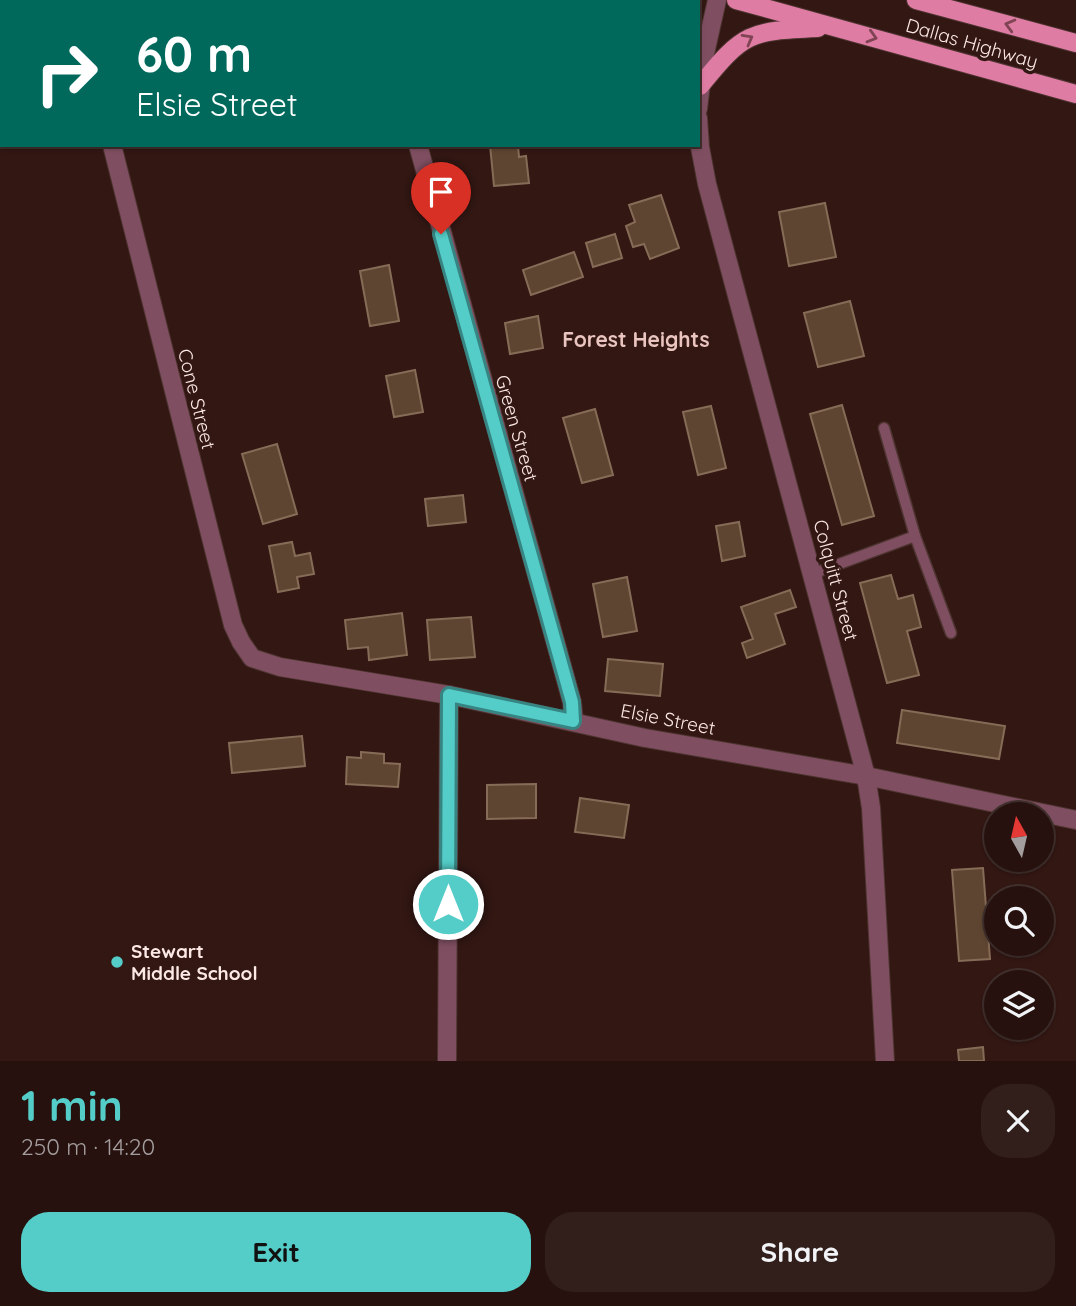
<!DOCTYPE html>
<meta charset="utf-8">
<style>
body{margin:0;font-family:Quicksand,sans-serif;background:#321f1c;color:#f1f3f6;height:100vh;display:flex;flex-direction:column;font-size:26px;white-space:nowrap}
*{box-sizing:border-box;margin:0}
p{font-size:23px;color:#a49d9e}
.icon{flex:none;width:38px;height:38px;fill:none;stroke:currentColor;stroke-width:2;stroke-linecap:round;stroke-linejoin:round}
.map{position:relative;height:1061px;overflow:hidden}
.sheet{display:flex;flex-direction:column;background:#26110e;flex:1}
.sheet>*{flex:none}
.top-card{position:absolute;left:0px;top:0px;width:700px;height:147px;box-shadow:0 2px 5px #0004,0 0 0 2px #42312e;background:#00695c;color:#fff;overflow:hidden}
.needle{width:46px;rotate:352deg}
.tools{position:absolute;left:984px;top:802px;display:grid;gap:14px}
.tools a{display:grid;place-items:center;width:70px;height:70px;border-radius:50%;background:#26110e;box-shadow:0 2px 5px #0004,0 0 0 2px #42312e;font-size:35px}
.pin{position:absolute;display:grid;place-items:center;width:60px;height:60px;color:#fff;margin:-72px -30px;border-radius:50% 50% 50% 0;rotate:-45deg;box-shadow:0 0 7px #0007}
.pin .icon{rotate:45deg}
.me{position:absolute;width:77px;margin:-38px;rotate:0deg;stroke-linejoin:round;filter:drop-shadow(0 0 5px #0008)}
.turn{display:flex;align-items:center;gap:24px;height:147px;padding:0 21px;font-size:32px}
.turn .icon{width:91px;height:91px;stroke-width:2.5}
.turn b{display:block;font-size:49px;line-height:60px}
.round{display:grid;place-items:center;flex:none;width:74px;height:74px;border-radius:28px;background:#321f1c}
.head{display:flex;align-items:center;justify-content:space-between;height:119px;padding:0 21px}
h1{font-size:42px;font-weight:800;line-height:52px;color:#54cdc8}
.action{display:flex;gap:14px;margin-top:auto;padding:14px 21px}
.action a{flex:1;height:80px;border-radius:28px;background:#54cdc8;color:#111;font-size:28px;font-weight:800;line-height:80px;text-align:center}
.action a+a{background:#321f1c;color:#f1f3f6}
.map>svg:first-child{display:block}
.building{fill:#5d4531;stroke:#866c57;stroke-width:2}
.lines{fill:none;stroke-linecap:round;stroke-linejoin:round}
.service-casing{stroke:#4e3430;stroke-width:13}
.minor-casing{stroke:#4e3430;stroke-width:20}
.primary-casing{stroke:#4e3430;stroke-width:20}
.service{stroke:#7f4f61;stroke-width:10}
.minor{stroke:#7f4f61;stroke-width:18}
.primary{stroke:#df7ca4;stroke-width:18}
.oneway{stroke:#804454}
.route-casing{stroke:#378582;stroke-width:18}
.route{stroke:#54cdc8;stroke-width:12}
.poi-dot{fill:#54cdc8;stroke:#321713;stroke-width:2.5}
.labels{text-anchor:middle;stroke-width:7;stroke-linejoin:round;paint-order:stroke}
.street-label{font-size:19px;fill:#fce8e5;stroke:#321713}
.poi-label{font-size:19px;font-weight:bold;fill:#fce8e5;stroke:#321713;text-anchor:start}
.neighbourhood-label{font-size:21px;font-weight:bold;fill:#eac4be;stroke:#321713}
</style>
<div class="map">
<svg width="1076" height="1061" viewBox="0 0 1076 1061">
<rect width="100%" height="100%" fill="#321713"/>
<g class="building">
<polygon points="490,145 518,145 519,157 526,156 529,183 494,186"/>
<polygon points="661,195 679,248 650,259 644,244 633,247 626,226 635,222 629,205"/>
<polygon points="825,203 836,257 789,266 779,212"/>
<polygon points="615,234 622,258 593,267 586,243"/>
<polygon points="574,252 583,277 531,295 523,270"/>
<polygon points="389,265 399,321 370,326 360,271"/>
<polygon points="850,301 864,356 818,367 804,313"/>
<polygon points="538,316 543,348 510,354 505,323"/>
<polygon points="415,370 423,412 394,417 386,376"/>
<polygon points="842,405 874,516 842,525 810,414"/>
<polygon points="711,406 726,468 698,475 683,412"/>
<polygon points="595,409 613,475 582,483 563,418"/>
<polygon points="277,444 297,514 263,524 242,454"/>
<polygon points="463,495 466,522 428,526 425,499"/>
<polygon points="739,522 745,556 722,561 716,526"/>
<polygon points="292,542 295,556 310,553 314,574 297,577 299,588 278,592 269,546"/>
<polygon points="891,575 898,599 913,595 921,627 907,631 919,675 887,683 860,583"/>
<polygon points="627,577 637,631 603,637 593,584"/>
<polygon points="790,590 796,607 775,614 785,644 747,658 742,643 753,639 741,607"/>
<polygon points="402,613 407,655 369,660 368,647 348,649 345,620"/>
<polygon points="471,617 475,657 430,660 427,620"/>
<polygon points="608,659 663,664 660,696 605,691"/>
<polygon points="902,710 1005,726 999,759 897,743"/>
<polygon points="302,736 305,766 232,773 229,743"/>
<polygon points="361,752 384,754 384,763 400,764 398,787 346,784 347,757 361,758"/>
<polygon points="536,784 536,818 487,819 487,785"/>
<polygon points="580,798 629,805 624,838 575,832"/>
<polygon points="983,868 990,959 959,961 952,870"/>
<polygon points="983,1047 984,1061 959,1061 958,1050"/>
</g>
<g class="lines">
<defs>
<g id="service">
<polyline points="915,536 951,633"/>
<polyline points="812,574 915,536 884,428"/>
</g>
<g id="minor">
<polyline points="71,0 72,2"/>
<polyline points="698,109 704,58 717,0"/>
<polyline points="698,118 700,147 707,184 866,776 871,808 885,1061"/>
<polyline points="112,145 233,625 241,642 252,658 280,667 449,695 645,738 866,776 1076,820"/>
<polyline points="418,145 572,702 574,721"/>
<polyline points="447,1061 449,695"/>
</g>
<g id="primary">
<polyline points="652,0 655,2"/>
<polyline points="736,0 1076,94"/>
<polyline points="916,0 1076,43"/>
<path d="M700,86C744,32 749,31 818,28"/>
</g>
</defs>
<use href="#service" class="service-casing"/>
<use href="#minor" class="minor-casing"/>
<use href="#primary" class="primary-casing"/>
<use href="#service" class="service"/>
<use href="#minor" class="minor"/>
<use href="#primary" class="primary"/>
</g>
<defs><path id="oneway-chevron" d="M-2-3.5L2.5 0L-2 3.5" fill="none" stroke-width="1.6" stroke-linecap="round" stroke-linejoin="round" transform="scale(1.75)"/></defs>
<g class="oneway">
<use href="#oneway-chevron" transform="translate(1010 25) rotate(-165)"/>
<use href="#oneway-chevron" transform="translate(872 37) rotate(16)"/>
<use href="#oneway-chevron" transform="translate(748 39) rotate(-29)"/>
</g>
<g class="lines">
<defs>
<polyline id="route" points="441,234 572,702 573,721 449,695 448,904"/>
</defs>
<use href="#route" class="route-casing"/>
<use href="#route" class="route"/>
</g>
<circle class="poi-dot" cx="117" cy="962" r="7"/>
<g class="labels">
<g class="street-label">
<text transform="translate(972 43) rotate(16)" y="7">Dallas Highway</text>
<text transform="translate(197 399) rotate(76)" y="7">Cone Street</text>
<text transform="translate(517 428) rotate(74)" y="7">Green Street</text>
<text transform="translate(836 580) rotate(75)" y="7">Colquitt Street</text>
<text transform="translate(668 719) rotate(11)" y="7">Elsie Street</text>
</g>
<g class="poi-label">
<text x="131" y="958">Stewart<tspan x="131" dy="22">Middle School</tspan></text>
</g>
<g class="neighbourhood-label">
<text x="636" y="347">Forest Heights</text>
</g>
</g>
</svg>
<div class="tools">
<a><svg class="needle" viewBox="-14 -14 28 28"><path d="M0-13l5 13h-10z" fill="#e53935"/><path d="M0 13l5-13h-10z" fill="#a49d9e"/></svg></a>
<a><svg class="icon" aria-label="search" viewBox="0 0 24 24"><circle cx="10" cy="10" r="6"/><path d="M15 15l6 6"/></svg></a>
<a><svg class="icon" aria-label="layers" viewBox="0 0 24 24"><path d="M12 4l9 5-9 5-9-5zM3 14l9 5 9-5"/></svg></a>
</div>
<div class="pin" style="left:441px;top:234px;background:#d93025"><svg class="icon" aria-label="arrive" viewBox="0 0 24 24"><path d="M6 21V4h12l-3 4 3 4H6"/></svg></div>
<svg class="me" style="left:448px;top:904px" viewBox="-20 -20 40 40"><circle r="17" fill="#54cdc8" stroke="#fff" stroke-width="3"/><path d="M0-11L8 9 0 5-8 9z" fill="#fff"/></svg>
<div class="top-card">
<div class="turn"><svg class="icon" aria-label="right" viewBox="0 0 24 24"><path d="M7 20v-9h11M14 6l5 5-5 5"/></svg><div><b>60 m</b>Elsie Street</div></div>
</div>
</div>
<section class="sheet">
<div class="head"><div><h1>1 min</h1><p>250 m · 14:20</p></div><a class="round"><svg class="icon" aria-label="close" viewBox="0 0 24 24"><path d="M6 6l12 12M18 6L6 18"/></svg></a></div>
<div class="action"><a>Exit</a><a>Share</a></div>
</section>
